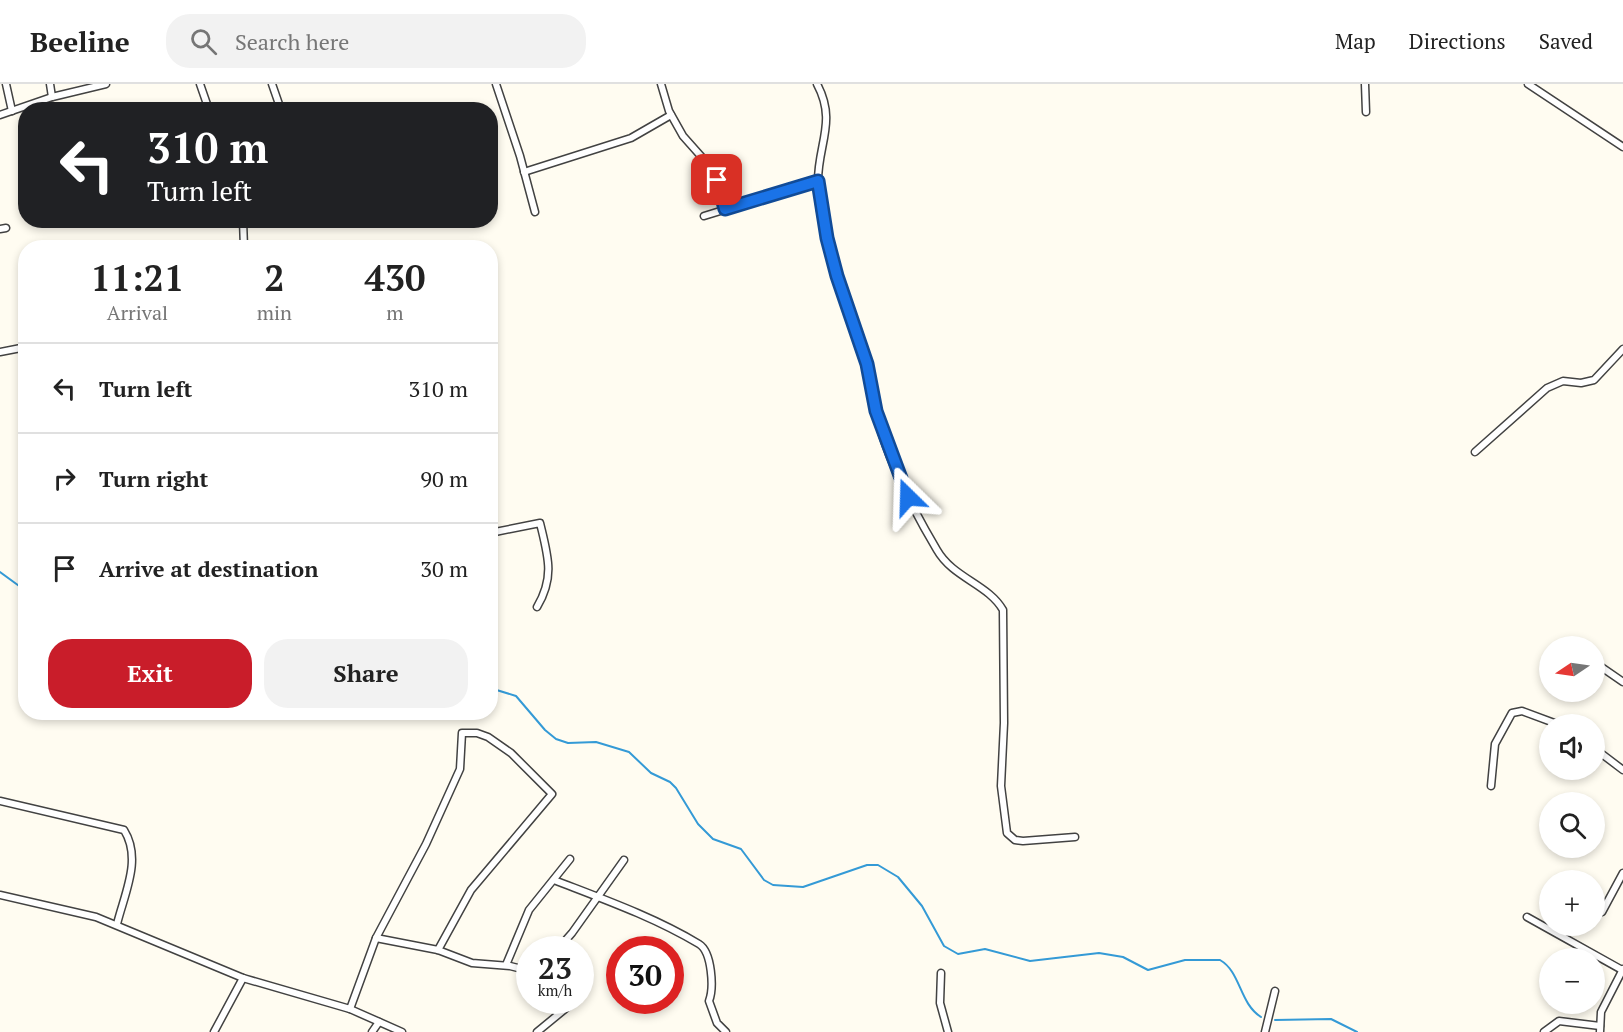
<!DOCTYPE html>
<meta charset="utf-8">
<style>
body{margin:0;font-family:"PT Serif",serif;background:#f2f2f2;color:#222;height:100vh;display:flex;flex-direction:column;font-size:22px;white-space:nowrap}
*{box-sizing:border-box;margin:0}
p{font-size:20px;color:#767676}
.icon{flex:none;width:33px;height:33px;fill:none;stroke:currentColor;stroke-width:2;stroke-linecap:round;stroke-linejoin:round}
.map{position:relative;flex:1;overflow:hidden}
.side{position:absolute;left:18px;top:156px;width:480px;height:480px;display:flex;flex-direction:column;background:#fff;border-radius:24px;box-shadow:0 3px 9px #0003}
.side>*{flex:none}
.top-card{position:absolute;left:18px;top:18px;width:480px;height:126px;border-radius:24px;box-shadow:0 3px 9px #0003;background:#202124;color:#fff;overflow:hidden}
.needle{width:39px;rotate:257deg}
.fabs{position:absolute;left:1539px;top:552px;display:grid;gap:12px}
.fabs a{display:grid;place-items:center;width:66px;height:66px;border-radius:50%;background:#fff;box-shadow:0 3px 9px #0003;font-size:30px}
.speed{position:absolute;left:516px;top:852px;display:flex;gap:12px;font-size:30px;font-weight:700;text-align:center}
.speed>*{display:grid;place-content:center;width:78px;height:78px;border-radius:50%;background:#fff;box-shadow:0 3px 9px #0003;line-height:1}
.speed small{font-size:15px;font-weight:400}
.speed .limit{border:9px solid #d22;background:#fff;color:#111}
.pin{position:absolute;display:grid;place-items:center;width:51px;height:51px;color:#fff;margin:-26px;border-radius:12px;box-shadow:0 3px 9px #0006}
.me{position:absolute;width:66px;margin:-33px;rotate:338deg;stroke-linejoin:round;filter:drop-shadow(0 0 4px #0008)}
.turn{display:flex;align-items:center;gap:21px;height:126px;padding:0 30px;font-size:27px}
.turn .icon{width:78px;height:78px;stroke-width:2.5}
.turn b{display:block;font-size:42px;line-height:51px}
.eta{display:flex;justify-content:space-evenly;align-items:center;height:102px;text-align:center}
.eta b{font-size:36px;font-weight:600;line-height:42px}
.action{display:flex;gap:12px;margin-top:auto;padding:12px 30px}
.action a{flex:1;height:69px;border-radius:24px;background:#c91d2a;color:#fff;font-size:24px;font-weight:600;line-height:69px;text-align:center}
.action a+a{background:#f2f2f2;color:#222}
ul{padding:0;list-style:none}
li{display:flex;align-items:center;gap:18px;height:90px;padding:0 30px;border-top:2px solid #e0e0e0}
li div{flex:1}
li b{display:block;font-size:22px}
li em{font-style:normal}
header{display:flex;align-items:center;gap:36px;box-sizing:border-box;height:84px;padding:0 30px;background:#fff;border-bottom:2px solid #e0e0e0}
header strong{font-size:28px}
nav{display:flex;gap:33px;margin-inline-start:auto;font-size:21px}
.search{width:420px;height:54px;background:#f2f2f2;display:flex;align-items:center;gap:15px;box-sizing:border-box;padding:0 21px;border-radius:24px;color:#767676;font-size:22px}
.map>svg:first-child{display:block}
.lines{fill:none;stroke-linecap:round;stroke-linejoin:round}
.stream{stroke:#349ad6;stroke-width:2}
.street-casing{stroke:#424242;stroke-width:9}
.street{stroke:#fff;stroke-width:6}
.route-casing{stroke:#114b97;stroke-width:15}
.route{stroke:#1a73e8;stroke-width:10}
</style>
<header>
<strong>Beeline</strong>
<div class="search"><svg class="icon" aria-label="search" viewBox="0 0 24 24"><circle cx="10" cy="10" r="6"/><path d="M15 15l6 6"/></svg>Search here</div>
<nav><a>Map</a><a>Directions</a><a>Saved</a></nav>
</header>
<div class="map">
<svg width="1623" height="948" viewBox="0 0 1623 948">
<rect width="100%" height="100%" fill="#fffcf1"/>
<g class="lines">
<g class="stream">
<polyline points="0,488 26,507"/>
<path d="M490,604L516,612L545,646L556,655L568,659L596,658L629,668L651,689L670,698L676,704L698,740L713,755L741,765L764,796L773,801L803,803L867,781H878L898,793L922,822L944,862L958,870L985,865L1030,877L1099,869L1123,873L1148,886L1185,876H1220C1241,888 1239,919 1261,933"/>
<polyline points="1275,936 1331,935 1357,948"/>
</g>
<defs>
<g id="street">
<polyline points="6,0 12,27"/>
<polyline points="50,0 52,13"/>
<polyline points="200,0 209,26"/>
<polyline points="272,0 281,26"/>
<polyline points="496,0 520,72 535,128"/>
<polyline points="661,0 669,27 683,52 707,79 717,95 725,125"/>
<path d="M817,0C837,37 818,60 818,97C817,127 828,161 836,190C845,221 859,250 868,280C872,295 872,310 875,325C886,374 912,424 937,466C953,494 988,500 1003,526L1004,639L1001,702L1007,749L1015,756L1023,757L1075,753"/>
<polyline points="1365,0 1366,28"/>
<polyline points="1528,0 1623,63"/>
<polyline points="0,31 52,13 106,0"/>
<polyline points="524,88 631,54 671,31"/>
<polyline points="704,132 818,97"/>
<polyline points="243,136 244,164"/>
<polyline points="0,145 6,144"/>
<polyline points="0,268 26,263"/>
<polyline points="1475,368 1547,304 1563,297 1581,299 1594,296 1623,265"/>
<path d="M490,449L540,439C548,472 555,493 537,523"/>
<polyline points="1594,578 1623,598"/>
<polyline points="1594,664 1623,686"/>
<polyline points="1491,702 1495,660 1512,629 1522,627 1557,640"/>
<path d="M0,717L124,746C142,775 125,808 117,840"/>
<path d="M554,796C603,815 654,833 699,860C712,868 714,904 709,917L717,939L726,948"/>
<polyline points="0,811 96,833 243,894 350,925 402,948"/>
<polyline points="1602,828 1623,789"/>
<polyline points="1527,833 1622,886"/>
<polyline points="376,854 438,866 472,879 510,882 530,887"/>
<polyline points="557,866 572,849 624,776"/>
<polyline points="506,881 529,826 570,775"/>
<polyline points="941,889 940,919 948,948"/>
<polyline points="350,925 376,854 426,760 460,685 462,649 477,649 488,653 511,669 552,710 471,806 438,866"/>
<polyline points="214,948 243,894"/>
<polyline points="372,948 379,938"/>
<polyline points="537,948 576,916"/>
<polyline points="1265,948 1275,907"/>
<polyline points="1544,948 1559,937 1600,942"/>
<polyline points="1600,948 1601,928 1623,885"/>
</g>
</defs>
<use href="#street" class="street-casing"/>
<use href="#street" class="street"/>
</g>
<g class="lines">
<defs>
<polyline id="route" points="717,96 725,125 818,97 827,154 837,192 867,280 876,327 908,413"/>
</defs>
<use href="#route" class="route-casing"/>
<use href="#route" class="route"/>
</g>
</svg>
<div class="fabs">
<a><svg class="needle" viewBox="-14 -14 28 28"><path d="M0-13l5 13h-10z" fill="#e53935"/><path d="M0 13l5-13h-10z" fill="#767676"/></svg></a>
<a><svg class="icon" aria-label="sound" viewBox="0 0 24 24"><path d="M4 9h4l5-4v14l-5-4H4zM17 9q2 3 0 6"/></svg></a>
<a><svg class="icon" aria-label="search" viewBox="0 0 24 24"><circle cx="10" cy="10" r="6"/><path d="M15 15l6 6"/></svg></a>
<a>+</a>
<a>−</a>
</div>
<div class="speed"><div>23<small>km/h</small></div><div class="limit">30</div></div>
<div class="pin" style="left:717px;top:96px;background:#d93025"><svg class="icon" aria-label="arrive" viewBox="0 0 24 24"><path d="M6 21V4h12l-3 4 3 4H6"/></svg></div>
<svg class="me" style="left:908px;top:413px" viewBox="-20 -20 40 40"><path d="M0-17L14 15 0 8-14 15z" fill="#1a73e8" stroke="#fff" stroke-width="4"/></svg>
<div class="top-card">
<div class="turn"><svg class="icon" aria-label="left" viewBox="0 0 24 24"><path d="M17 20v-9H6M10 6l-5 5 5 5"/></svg><div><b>310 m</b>Turn left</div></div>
</div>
<section class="side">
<div class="eta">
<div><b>11:21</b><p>Arrival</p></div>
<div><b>2</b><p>min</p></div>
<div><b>430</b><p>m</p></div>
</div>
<ul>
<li><svg class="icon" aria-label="left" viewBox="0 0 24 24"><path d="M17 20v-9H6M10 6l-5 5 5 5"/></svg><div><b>Turn left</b></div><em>310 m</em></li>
<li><svg class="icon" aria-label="right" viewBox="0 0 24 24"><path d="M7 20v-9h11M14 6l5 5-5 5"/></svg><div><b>Turn right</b></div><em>90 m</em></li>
<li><svg class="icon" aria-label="arrive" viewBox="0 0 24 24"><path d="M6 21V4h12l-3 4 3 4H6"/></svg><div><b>Arrive at destination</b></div><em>30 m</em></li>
</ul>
<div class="action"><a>Exit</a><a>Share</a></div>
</section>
</div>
